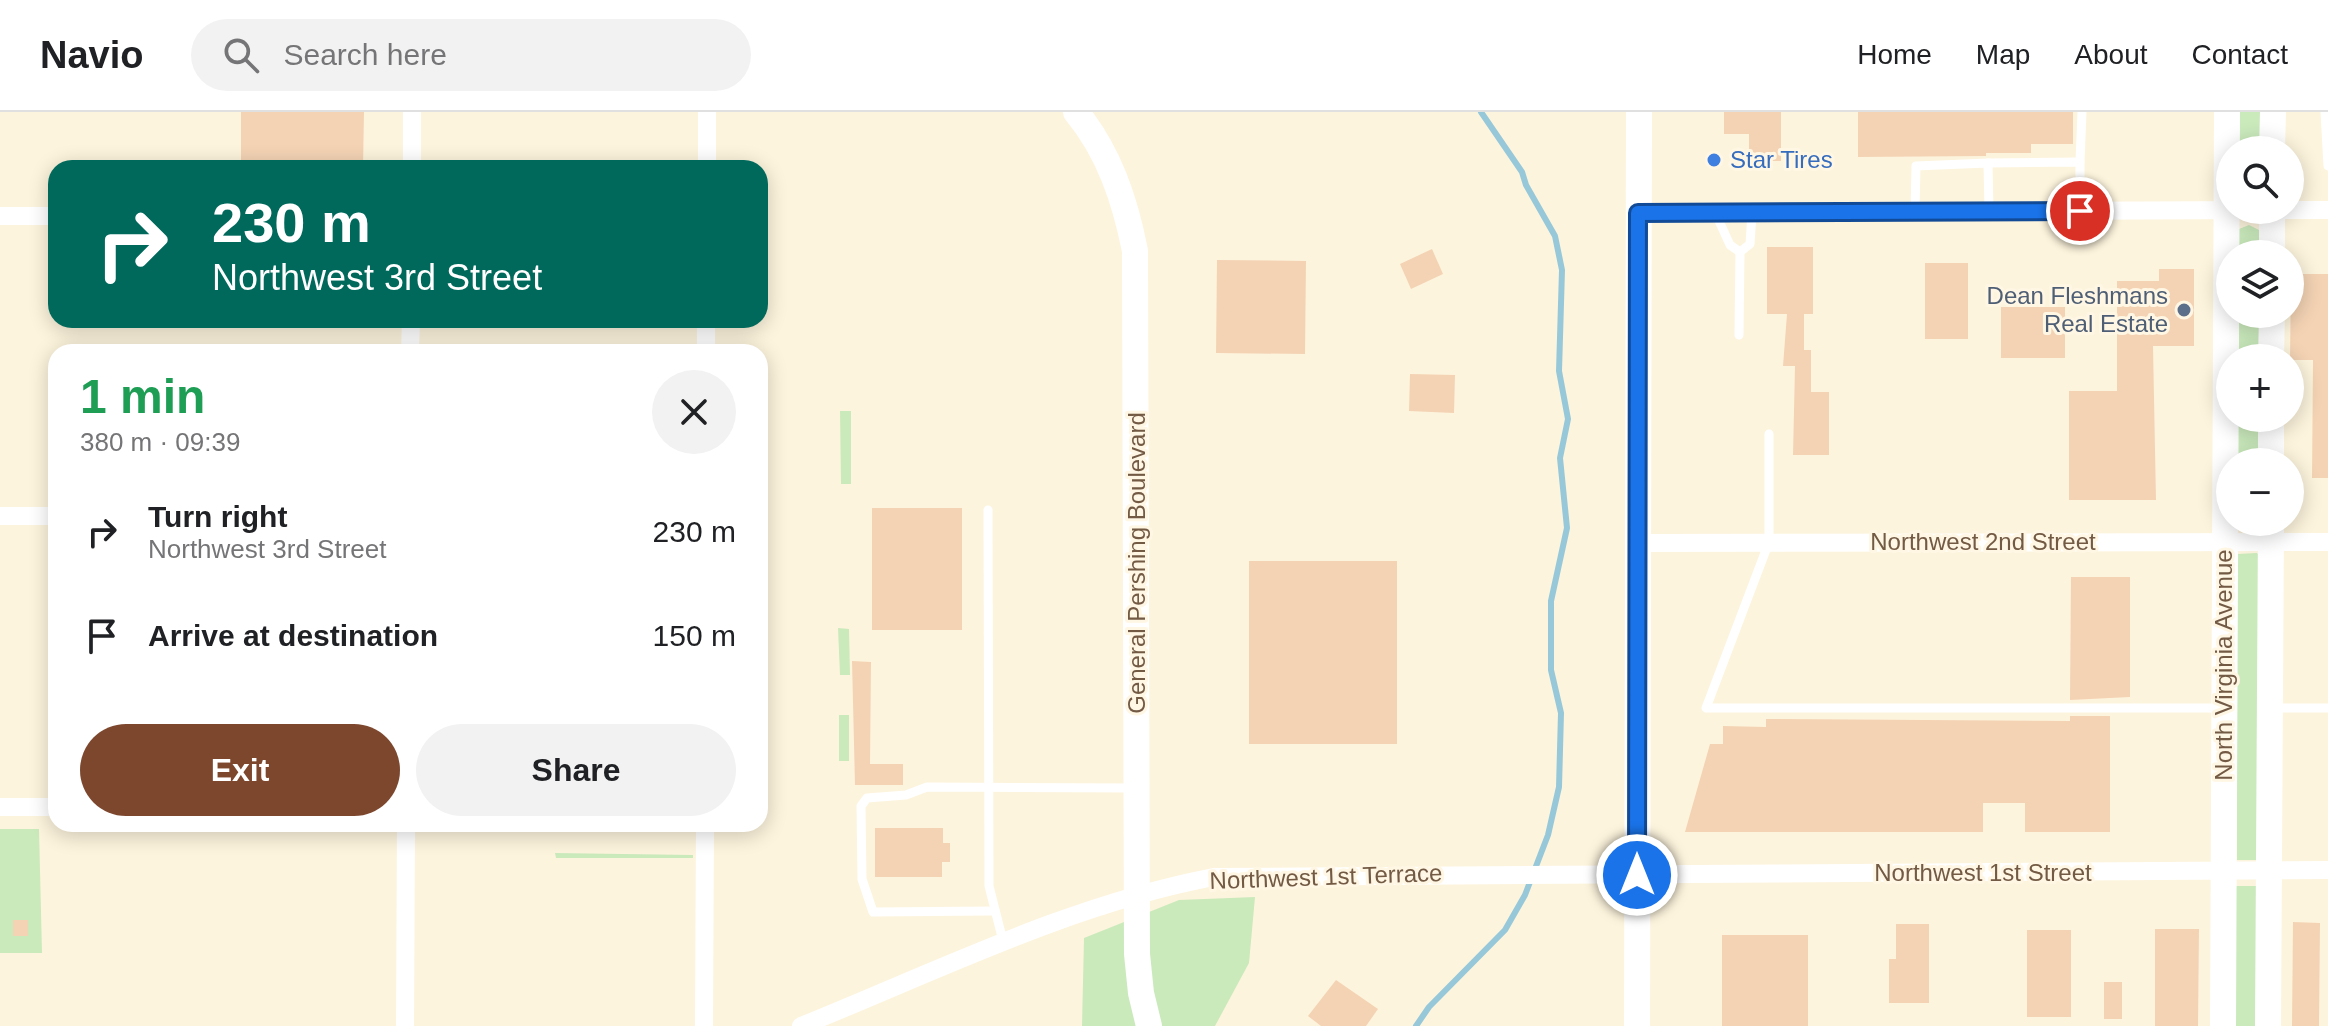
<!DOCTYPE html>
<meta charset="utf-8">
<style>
body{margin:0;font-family:Helvetica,sans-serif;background:#f2f2f2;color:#202124;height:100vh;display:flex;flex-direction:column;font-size:30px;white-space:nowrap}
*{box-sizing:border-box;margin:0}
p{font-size:26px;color:#757577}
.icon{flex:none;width:44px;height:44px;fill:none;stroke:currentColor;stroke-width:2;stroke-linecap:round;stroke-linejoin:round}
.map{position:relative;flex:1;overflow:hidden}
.details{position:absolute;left:48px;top:232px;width:720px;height:488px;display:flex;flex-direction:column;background:#fff;border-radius:24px;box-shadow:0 4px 20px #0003}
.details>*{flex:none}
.top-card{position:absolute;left:48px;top:48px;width:720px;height:168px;border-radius:24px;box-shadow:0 4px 20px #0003;background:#00695c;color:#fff;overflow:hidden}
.tools{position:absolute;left:2216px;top:24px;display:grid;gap:16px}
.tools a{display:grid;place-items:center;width:88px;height:88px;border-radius:50%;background:#fff;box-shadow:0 4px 20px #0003;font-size:40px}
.pin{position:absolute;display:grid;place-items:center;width:68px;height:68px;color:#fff;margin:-34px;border:4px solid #fff;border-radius:50%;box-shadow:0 2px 8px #0007}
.me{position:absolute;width:88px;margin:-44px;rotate:0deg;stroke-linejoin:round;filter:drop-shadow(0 0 6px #0008)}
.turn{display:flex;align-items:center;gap:28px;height:168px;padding:0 32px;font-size:36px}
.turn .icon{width:104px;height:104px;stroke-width:2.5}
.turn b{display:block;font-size:56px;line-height:68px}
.round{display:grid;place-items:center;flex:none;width:84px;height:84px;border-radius:42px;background:#f2f2f2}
.headline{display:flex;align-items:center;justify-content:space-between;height:136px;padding:0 32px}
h1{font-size:48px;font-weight:700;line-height:60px;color:#1e9e55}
.action{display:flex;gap:16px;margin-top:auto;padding:16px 32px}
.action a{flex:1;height:92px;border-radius:48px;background:#7d472e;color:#fff;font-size:32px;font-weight:700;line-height:92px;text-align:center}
.action a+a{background:#f2f2f2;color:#202124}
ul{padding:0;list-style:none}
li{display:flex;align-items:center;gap:24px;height:104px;padding:0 32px}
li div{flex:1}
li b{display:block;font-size:30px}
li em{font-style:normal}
header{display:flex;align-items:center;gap:48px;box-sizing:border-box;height:112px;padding:0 40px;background:#fff;border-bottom:2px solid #e0e0e0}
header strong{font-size:38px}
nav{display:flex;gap:44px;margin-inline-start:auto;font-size:28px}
.search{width:560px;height:72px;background:#f2f2f2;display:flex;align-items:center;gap:20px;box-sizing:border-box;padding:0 28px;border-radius:44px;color:#757577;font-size:30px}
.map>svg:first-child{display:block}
.green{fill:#caeabc}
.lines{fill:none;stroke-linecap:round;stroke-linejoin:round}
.stream{stroke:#97c8d9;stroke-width:6}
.building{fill:#f4d3b4}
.lane{stroke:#fff;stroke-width:9}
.street{stroke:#fff;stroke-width:18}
.secondary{stroke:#fff;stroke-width:26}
.route-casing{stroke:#114b97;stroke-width:20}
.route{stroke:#1a73e8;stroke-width:14}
.shop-dot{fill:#3f7fe0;stroke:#fff7e4;stroke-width:3}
.service-dot{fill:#5c6f8a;stroke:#fff7e4;stroke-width:3}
.labels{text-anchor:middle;stroke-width:6;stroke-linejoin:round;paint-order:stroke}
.shop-label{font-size:24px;fill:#366cbe;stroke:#fff7e4;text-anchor:start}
.service-label{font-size:24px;fill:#4e5e75;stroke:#fff7e4;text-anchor:end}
.street-label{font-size:24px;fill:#735a45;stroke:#fff7e4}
</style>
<header>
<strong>Navio</strong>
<div class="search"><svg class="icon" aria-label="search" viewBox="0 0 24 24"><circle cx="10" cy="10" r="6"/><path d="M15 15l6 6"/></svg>Search here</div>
<nav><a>Home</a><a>Map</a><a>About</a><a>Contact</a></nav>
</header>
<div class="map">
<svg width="2328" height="914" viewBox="0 0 2328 914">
<rect width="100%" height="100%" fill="#fdf4dd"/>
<g class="green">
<rect x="2235" y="0" width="28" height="38"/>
<polygon points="2249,113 2261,119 2263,142 2234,142 2239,117"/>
<polygon points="2234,202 2263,202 2262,246 2234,246"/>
<polygon points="840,299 851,299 851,372 841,372"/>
<rect x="2234" y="306" width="28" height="44"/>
<polygon points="2257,441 2261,445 2257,748 2237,748 2237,442"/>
<polygon points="838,516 849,517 850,563 840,563"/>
<rect x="839" y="603" width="10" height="46"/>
<polygon points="0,717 39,717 42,841 0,841"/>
<polygon points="555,741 693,743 693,746 556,746"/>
<polygon points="2236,774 2257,774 2260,914 2232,914"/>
<polygon points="1255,785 1249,851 1215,914 1082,914 1084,826 1179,788"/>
</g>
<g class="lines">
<polyline class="stream" points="1416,914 1429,895 1505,818 1525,783 1548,723 1559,675 1561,601 1551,558 1551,489 1567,416 1560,346 1568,307 1559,259 1562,158 1555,124 1526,73 1522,60 1481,0"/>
</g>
<g class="building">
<polygon points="241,0 364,0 363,56 241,56"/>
<polygon points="1724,0 1781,0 1781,49 1749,49 1749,22 1724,22"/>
<polygon points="1858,0 2073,0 2073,32 2031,32 2031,41 1986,41 1986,44 1858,45"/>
<polygon points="1767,135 1813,135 1813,202 1804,202 1804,238 1811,238 1811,280 1829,280 1829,343 1793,343 1795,254 1783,254 1787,202 1767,202"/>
<polygon points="1432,137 1443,162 1411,177 1400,152"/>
<polygon points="1217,148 1306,149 1305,242 1216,241"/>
<rect x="1925" y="151" width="43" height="76"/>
<polygon points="2159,157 2194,157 2194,234 2153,234 2156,388 2069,388 2069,279 2117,279 2117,169 2159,169"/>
<polygon points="2291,162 2328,162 2328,366 2312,366 2313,248 2290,248"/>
<rect x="2001" y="195" width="64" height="51"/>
<polygon points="1410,262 1455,263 1454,301 1409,299"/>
<rect x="872" y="396" width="90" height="122"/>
<rect x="1249" y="449" width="148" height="183"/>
<polygon points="2071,465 2130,465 2130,585 2070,588"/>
<polygon points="852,549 871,550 870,652 903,652 903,673 855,673"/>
<polygon points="2070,604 2110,604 2110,720 2025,720 2025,691 1983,691 1983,720 1685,720 1710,632 1723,632 1723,614 1766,615 1766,607 2070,609"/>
<polygon points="875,716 943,716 943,731 950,731 950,750 942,750 942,765 875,765"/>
<rect x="13" y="808" width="15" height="16"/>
<polygon points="2293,810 2320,811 2319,914 2292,914"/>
<polygon points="1896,812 1929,812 1929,891 1889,891 1889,847 1896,847"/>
<polygon points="2155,817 2199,817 2198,914 2155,914"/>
<rect x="2027" y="818" width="44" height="87"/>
<rect x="1722" y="823" width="86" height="91"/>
<polygon points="1336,868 1378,897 1366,914 1321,914 1308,904"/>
<rect x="2104" y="870" width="18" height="37"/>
</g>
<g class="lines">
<g class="lane">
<polyline points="2325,0 2328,54"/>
<polyline points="2080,50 2082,0"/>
<polyline points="1988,51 2080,50 2080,99"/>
<polyline points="1915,99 1916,54 1988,51 1989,99"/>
<polyline points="1715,100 1730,133 1740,140 1750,132 1752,101"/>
<polyline points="1739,223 1740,140"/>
<polyline points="1769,322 1769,430 1706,596 2221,596"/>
<polyline points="988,398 989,774 1003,829"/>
<polyline points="2273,596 2328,596"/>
<polyline points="993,799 873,800 862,767 861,694 867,686 906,683 927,675 1134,676"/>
</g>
<g class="street">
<polyline points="412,56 412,0"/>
<polyline points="707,56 707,0"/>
<polyline points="2280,98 2328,98"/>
<polyline points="1638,101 2256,98"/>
<polyline points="0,104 56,104"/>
<polyline points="410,240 411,208"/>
<polyline points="706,240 706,208"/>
<polyline points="0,404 56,404"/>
<polyline points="1637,431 2328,430"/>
<polyline points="0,695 56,695"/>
<polyline points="405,914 406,712"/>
<polyline points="704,914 705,712"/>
<path d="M801,914C935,860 1071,792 1214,765L2328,758"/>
</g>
<g class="secondary">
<path d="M1076,0C1109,40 1125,88 1135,139L1137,842L1141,881L1149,914"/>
<polyline points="2272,38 2273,0"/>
<polyline points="2272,142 2272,98"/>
<polyline points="2271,246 2272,202"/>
<polyline points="2271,350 2271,306"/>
<polyline points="1637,914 1639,0"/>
<polyline points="2223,914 2227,0"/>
<polyline points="2268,914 2271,410"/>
</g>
</g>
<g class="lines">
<defs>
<polyline id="route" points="1637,763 1638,101 2080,99"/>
</defs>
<use href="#route" class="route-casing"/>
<use href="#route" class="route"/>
</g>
<circle class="shop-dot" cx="1714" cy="48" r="8"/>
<circle class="service-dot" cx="2184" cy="198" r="8"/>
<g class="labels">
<g class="shop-label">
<text x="1730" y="56">Star Tires</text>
</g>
<g class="service-label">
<text x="2168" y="192">Dean Fleshmans<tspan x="2168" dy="28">Real Estate</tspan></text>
</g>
<g class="street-label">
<text x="1983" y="438">Northwest 2nd Street</text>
<text transform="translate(1137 451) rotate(-90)" y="8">General Pershing Boulevard</text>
<text transform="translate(2224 553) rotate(-90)" y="8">North Virginia Avenue</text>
<text x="1983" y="769">Northwest 1st Street</text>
<text transform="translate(1326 765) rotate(-2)" y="8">Northwest 1st Terrace</text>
</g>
</g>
</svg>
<div class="tools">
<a><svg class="icon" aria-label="search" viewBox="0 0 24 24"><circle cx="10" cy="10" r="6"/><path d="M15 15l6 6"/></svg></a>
<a><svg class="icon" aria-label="layers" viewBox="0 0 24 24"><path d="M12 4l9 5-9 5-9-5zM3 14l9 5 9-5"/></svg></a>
<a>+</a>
<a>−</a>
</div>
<div class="pin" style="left:2080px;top:99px;background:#d93025"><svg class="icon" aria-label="arrive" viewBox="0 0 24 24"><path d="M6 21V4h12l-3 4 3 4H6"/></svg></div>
<svg class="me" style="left:1637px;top:763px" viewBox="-20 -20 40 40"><circle r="17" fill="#1a73e8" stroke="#fff" stroke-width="3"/><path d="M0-11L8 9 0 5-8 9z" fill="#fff"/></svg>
<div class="top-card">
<div class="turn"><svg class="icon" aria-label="right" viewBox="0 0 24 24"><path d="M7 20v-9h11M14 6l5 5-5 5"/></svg><div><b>230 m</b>Northwest 3rd Street</div></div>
</div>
<section class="details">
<div class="headline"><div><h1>1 min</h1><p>380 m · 09:39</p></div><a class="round"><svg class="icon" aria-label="close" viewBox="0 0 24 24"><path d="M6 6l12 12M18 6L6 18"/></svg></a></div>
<ul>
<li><svg class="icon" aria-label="right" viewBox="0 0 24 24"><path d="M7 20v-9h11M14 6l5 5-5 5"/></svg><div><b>Turn right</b><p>Northwest 3rd Street</p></div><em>230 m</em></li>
<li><svg class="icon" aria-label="arrive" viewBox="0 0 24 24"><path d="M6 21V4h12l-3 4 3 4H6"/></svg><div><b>Arrive at destination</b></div><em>150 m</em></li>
</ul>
<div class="action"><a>Exit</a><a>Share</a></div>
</section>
</div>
